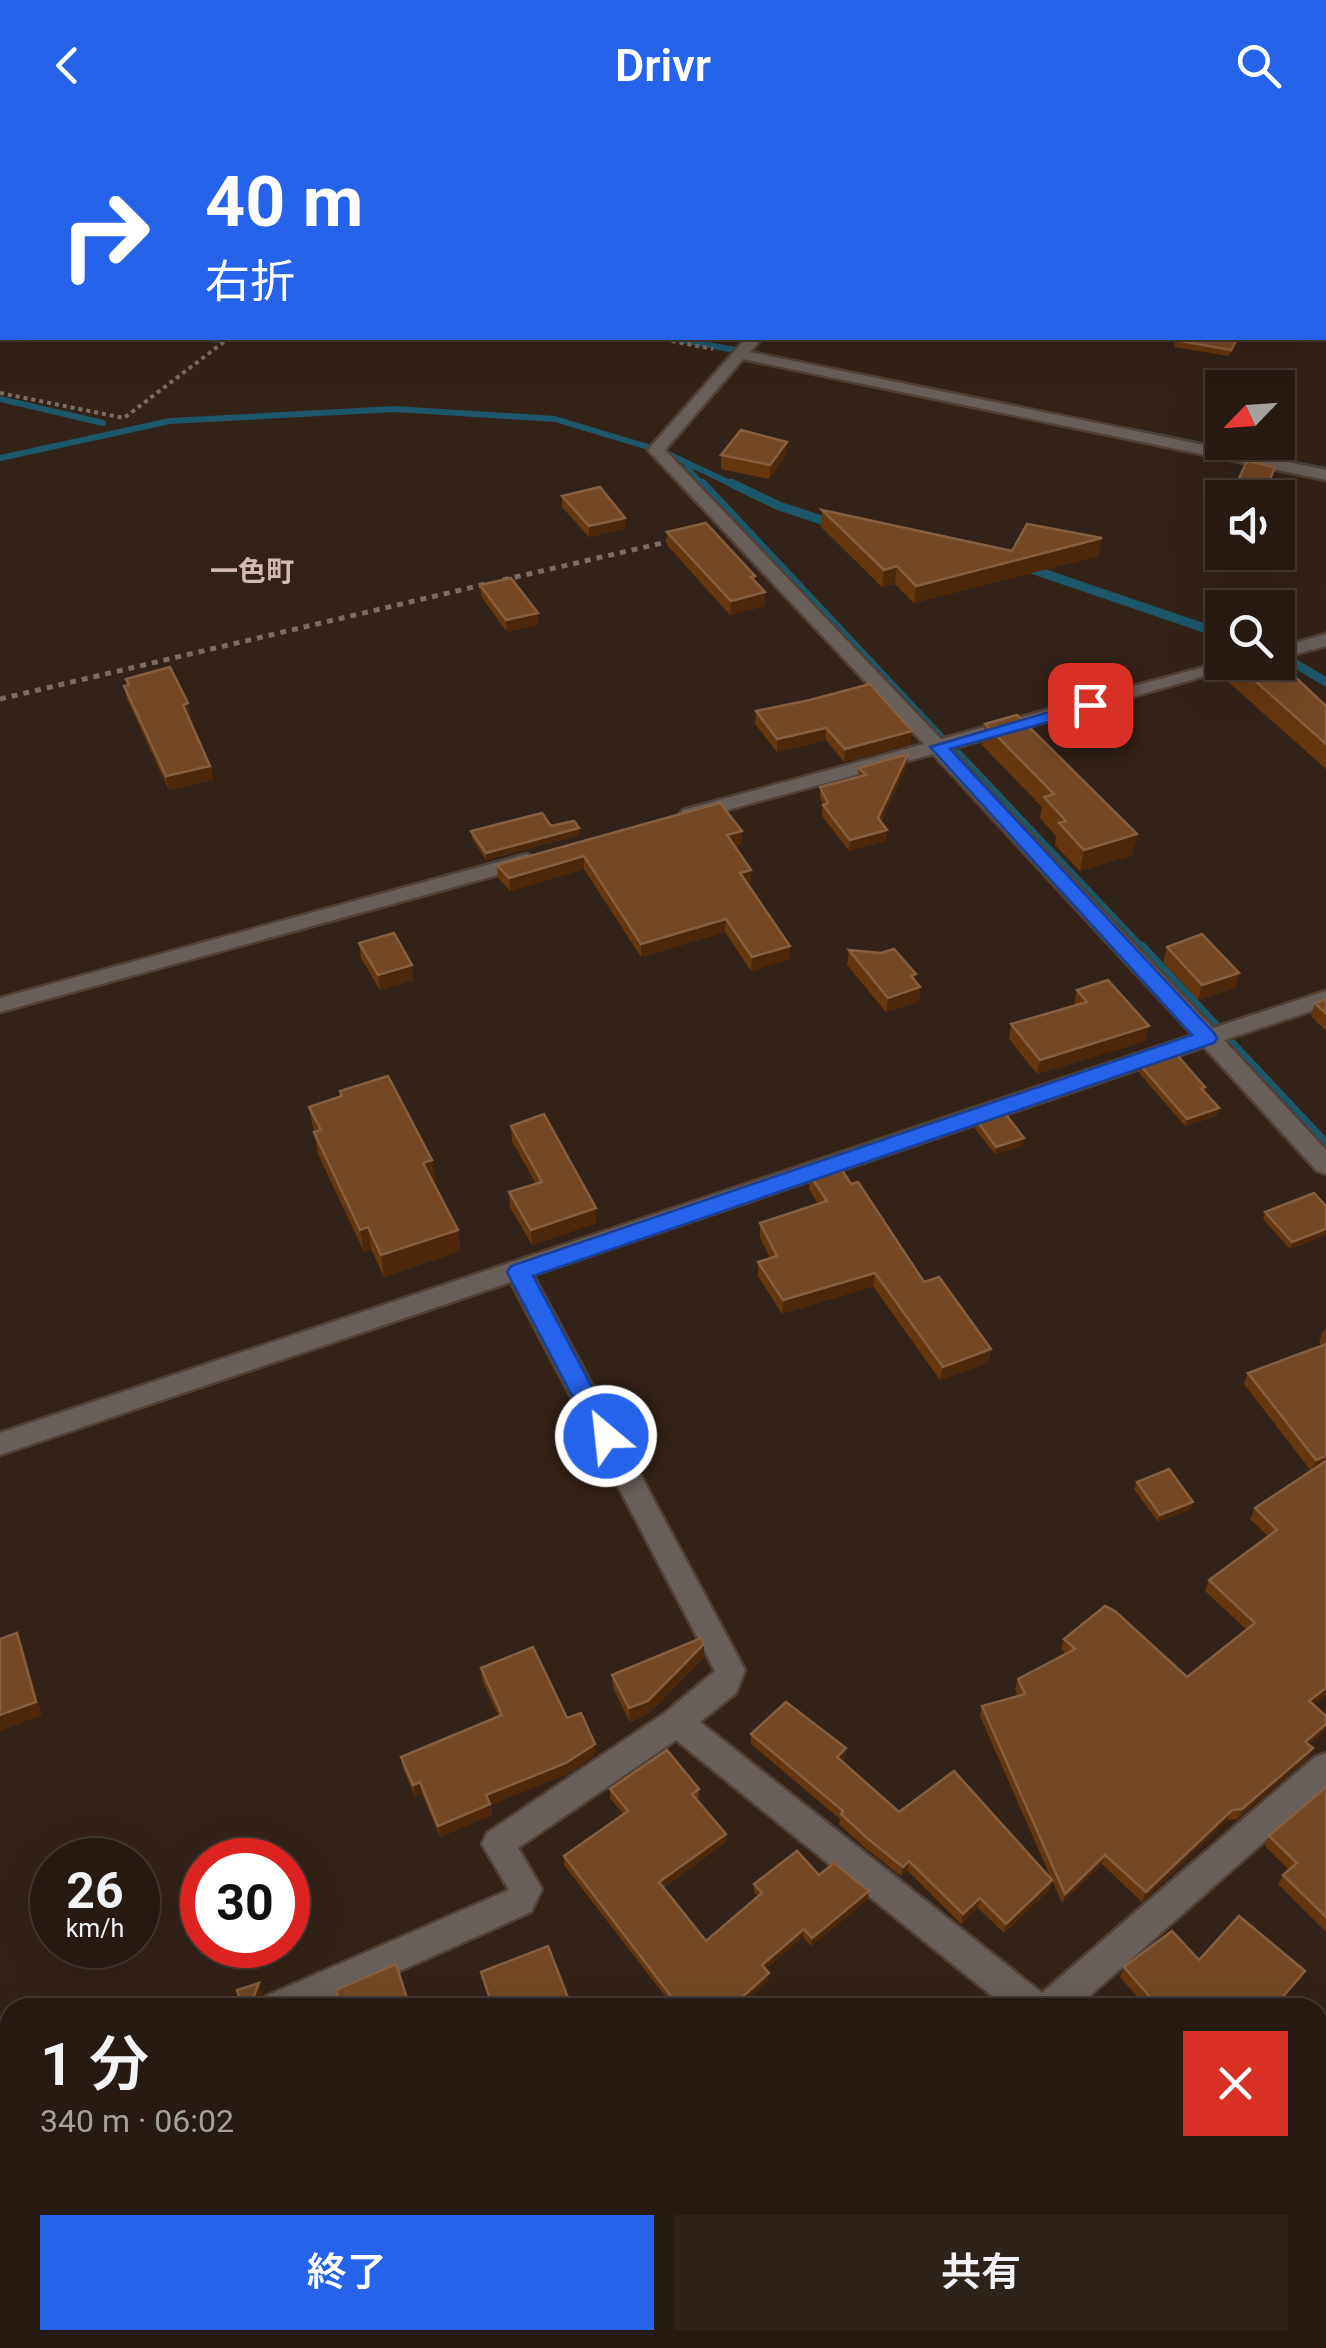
<!DOCTYPE html>
<html lang="ja">
<meta charset="utf-8">
<style>
body{margin:0;font-family:Roboto,"Noto Sans JP",sans-serif;background:#2e231b;color:#f1f3f6;height:100vh;display:flex;flex-direction:column;font-size:38px;white-space:nowrap}
*{box-sizing:border-box;margin:0}
p{font-size:32px;color:#a4a19f}
.icon{flex:none;width:55px;height:55px;fill:none;stroke:currentColor;stroke-width:2;stroke-linecap:round;stroke-linejoin:round}
.map{position:relative;flex:1;overflow:hidden}
.details{position:absolute;left:0px;top:1868px;width:1328px;height:352px;display:flex;flex-direction:column;background:#261a12;border-radius:30px 30px 0 0;box-shadow:0 10px 40px #0002,0 0 0 2px #423832}
.details>*{flex:none}
.top-card{position:absolute;left:0px;top:0px;width:1328px;height:210px;box-shadow:0 10px 40px #0002,0 0 0 2px #423832;background:#2563eb;color:#fff;overflow:hidden}
.needle{width:65px;rotate:245deg}
.buttons{position:absolute;left:1205px;top:240px;display:grid;gap:20px}
.buttons a{display:grid;place-items:center;width:90px;height:90px;border-radius:0px;background:#261a12;box-shadow:0 10px 40px #0002,0 0 0 2px #423832;font-size:50px}
.speed{position:absolute;left:30px;top:1708px;display:flex;gap:20px;font-size:50px;font-weight:700;text-align:center}
.speed>*{display:grid;place-content:center;width:130px;height:130px;border-radius:50%;background:#261a12;box-shadow:0 10px 40px #0002,0 0 0 2px #423832;line-height:1}
.speed small{font-size:25px;font-weight:400}
.speed .limit{border:15px solid #d22;background:#fff;color:#111}
.pin{position:absolute;display:grid;place-items:center;width:85px;height:85px;color:#fff;margin:-42px;border-radius:20px;box-shadow:0 5px 15px #0006}
.me{position:absolute;width:110px;margin:-55px;rotate:332deg;stroke-linejoin:round;filter:drop-shadow(0 0 8px #0008)}
.turn{display:flex;align-items:center;gap:35px;height:210px;padding:0 40px;font-size:45px}
.turn .icon{width:130px;height:130px;stroke-width:2.5}
.turn b{display:block;font-size:70px;line-height:85px}
.round{display:grid;place-items:center;flex:none;width:105px;height:105px;border-radius:0px;background:#2e231b}
.summary{display:flex;align-items:center;justify-content:space-between;height:170px;padding:0 40px}
h1{font-size:60px;font-weight:600;line-height:75px}
.cta{display:flex;gap:20px;margin-top:auto;padding:20px 40px}
.cta a{flex:1;height:115px;border-radius:0px;background:#2563eb;color:#fff;font-size:40px;font-weight:600;line-height:115px;text-align:center}
.cta a+a{background:#2e231b;color:#f1f3f6}
header{display:flex;justify-content:space-between;align-items:center;height:130px;padding:0 40px;background:#2563eb;color:#fff;font-size:45px;font-weight:600}
.map>svg:first-child{display:block}
.lines{fill:none;stroke-linecap:round;stroke-linejoin:round}
.stream-far2{stroke:#1d576a;stroke-width:6}
.stream-far1{stroke:#1d576a;stroke-width:9}
.stream{stroke:#1d576a;stroke-width:11}
.street-casing{stroke:#504036;stroke-width:5}
.path-far1{stroke:#7c6d64;stroke-width:4;stroke-dasharray:4 4;stroke-linecap:butt}
.path{stroke:#7c6d64;stroke-width:5;stroke-dasharray:6 6;stroke-linecap:butt}
.street{fill:#685e5a;fill-rule:evenodd}
.wall{fill:#66360f}
.shaded-wall{fill:#4c270a}
.building{fill:#744824;stroke:#865f40;stroke-width:2.5}
.route{fill:#2563eb;stroke:#184099;stroke-width:2.5}
.labels{text-anchor:middle;stroke-width:8;stroke-linejoin:round;paint-order:stroke}
.far-quarter-label{font-size:28px;font-weight:bold;fill:#d3bcae;stroke:#332218}
</style>
<header><svg class="icon" aria-label="back" viewBox="0 0 24 24"><path d="M15 5l-7 7 7 7"/></svg>Drivr<svg class="icon" aria-label="search" viewBox="0 0 24 24"><circle cx="10" cy="10" r="6"/><path d="M15 15l6 6"/></svg></header>
<div class="map">
<svg width="1326" height="2218" viewBox="0 0 1326 2218">
<rect width="100%" height="100%" fill="#332218"/>
<g class="lines">
<g class="stream-far2">
<polyline points="760,0 775,2"/>
<polyline points="207,208 217,210"/>
<polyline points="671,208 735,220"/>
<polyline points="0,269 103,293"/>
<polyline points="1134,301 1326,340"/>
<polyline points="666,323 736,356"/>
<polyline points="0,328 170,291 395,279 555,289 648,317"/>
<polyline points="687,338 704,356"/>
</g>
<g class="stream-far1">
<polyline points="702,353 941,608"/>
<polyline points="731,353 779,376 834,394"/>
<polyline points="1028,438 1222,504"/>
<polyline points="1289,530 1326,552"/>
<polyline points="958,624 1143,820"/>
</g>
<g class="stream">
<polyline points="1141,817 1214,895"/>
<polyline points="1232,915 1326,1015"/>
</g>
<defs>
<g id="street">
<polygon points="1123,0 1150,0 1151,2 1124,2"/>
<rect x="1325" y="27" width="1" height="8"/>
<rect x="1325" y="163" width="1" height="9"/>
<polygon points="746,208 762,208 750,222 1326,340 1326,350 743,229 665,320 941,609 1222,532 1254,532 950,619 1213,898 1326,861 1326,876 1224,910 1326,1020 1326,1044 1317,1041 1204,917 533,1145 745,1540 736,1563 700,1592 1042,1863 1315,1627 1326,1623 1326,1657 1076,1878 1007,1878 676,1610 518,1718 542,1759 531,1782 317,1878 261,1878 266,1866 509,1760 482,1714 487,1703 666,1582 715,1541 511,1152 0,1325 0,1303 1193,905 933,624 690,690 680,684 683,680 924,614 648,320"/>
<polygon points="1326,504 1326,516 1278,529 1278,518"/>
<polygon points="527,724 537,730 534,735 0,882 0,868"/>
<polygon points="10,1979 10,2013 0,2017 0,1983"/>
<polygon points="0,2079 10,2083 10,2119 0,2115"/>
<polygon points="1318,2115 1326,2118 1326,2158 1318,2155"/>
<polygon points="284,2210 339,2210 343,2218 288,2218"/>
<polygon points="854,2210 901,2210 897,2218 850,2218"/>
</g>
</defs>
<use href="#street" class="street-casing"/>
<g class="path-far1">
<polyline points="394,0 409,2"/>
<polyline points="48,2 52,0"/>
<polyline points="656,208 713,219"/>
<polyline points="0,263 124,288 229,208"/>
</g>
<g class="path">
<polyline points="503,450 671,411"/>
<polyline points="0,569 486,454"/>
</g>
<use href="#street" class="street"/>
</g>
<g class="wall">
<polygon points="1240,208 1229,226 1174,217 1175,210"/>
<polygon points="721,325 786,325 769,349 721,339"/>
<polygon points="562,366 625,399 589,407 562,377"/>
<polygon points="822,380 1012,421 1099,426 914,473 895,454 882,457 821,397"/>
<polygon points="667,402 755,446 755,451 765,462 765,476 730,485 667,415"/>
<polygon points="1208,419 1238,422 1232,436 1205,430"/>
<polygon points="480,455 538,483 538,495 507,502 481,466"/>
<polygon points="1229,532 1278,532 1326,576 1326,639 1225,549"/>
<polygon points="126,549 191,587 188,588 210,636 213,650 169,660 127,569 124,556 127,555"/>
<polygon points="756,581 912,601 910,614 844,632 826,610 777,622 755,594"/>
<polygon points="985,594 1137,704 1132,725 1080,741 1055,715 1056,706 1040,688 1042,677 982,615"/>
<polygon points="908,624 907,635 881,692 886,711 849,721 822,686 823,675 820,668 820,657 858,647 859,638"/>
<polygon points="551,696 579,705 486,730 472,708 471,701"/>
<polygon points="742,701 742,714 735,716 751,753 747,754 790,816 789,829 751,841 725,802 641,827 584,739 510,761 498,748 497,735"/>
<polygon points="359,813 414,850 380,860 361,828"/>
<polygon points="1167,817 1239,843 1235,858 1198,870 1163,832"/>
<polygon points="849,820 916,844 915,851 920,857 919,872 886,882 847,835"/>
<polygon points="1077,860 1145,911 1037,944 1009,909 1011,894 1074,875"/>
<polygon points="1326,869 1326,901 1311,886 1315,873"/>
<polygon points="1141,936 1205,957 1204,961 1217,986 1185,996 1139,943"/>
<polygon points="340,961 432,1030 435,1052 434,1052 458,1100 460,1121 384,1147 371,1119 364,1122 318,1024 309,977 340,967"/>
<polygon points="977,991 1024,1008 1022,1016 995,1024 975,999"/>
<polygon points="511,996 596,1078 596,1093 532,1115 510,1077 509,1062 536,1054 512,1011"/>
<polygon points="810,1045 924,1152 991,1219 988,1233 940,1250 873,1156 782,1184 758,1146 758,1132 770,1128 760,1107 760,1093 818,1074 809,1059"/>
<polygon points="1326,1076 1326,1105 1290,1119 1263,1089 1265,1082"/>
<polygon points="1326,1200 1326,1564 1313,1574 1309,1615 1313,1618 1308,1628 1237,1689 1227,1690 1142,1772 1102,1734 1062,1773 980,1586 982,1576 1018,1566 1015,1559 1018,1549 1066,1524 1061,1519 1064,1509 1187,1547 1246,1499 1205,1461 1209,1450 1268,1406 1250,1389 1255,1378 1311,1341 1244,1254 1248,1243 1322,1216 1319,1212 1323,1201"/>
<polygon points="1137,1352 1191,1379 1158,1392 1134,1359"/>
<polygon points="704,1527 648,1584 630,1592 613,1558 612,1545"/>
<polygon points="481,1538 567,1588 595,1614 595,1625 567,1644 490,1675 492,1685 440,1707 422,1664 415,1667 403,1638 401,1627 499,1587 482,1550"/>
<polygon points="751,1604 846,1618 845,1628 841,1632 899,1682 1052,1750 1049,1760 1004,1803 978,1778 961,1794 907,1740 901,1746 865,1718 839,1694 840,1689 751,1614"/>
<polygon points="1326,1657 1326,1802 1278,1754 1283,1745 1289,1740 1265,1716 1269,1706"/>
<polygon points="610,1659 699,1659 699,1667 696,1669 726,1712 663,1758 706,1811 758,1767 754,1762 754,1754 819,1745 869,1761 867,1770 811,1816 803,1807 765,1839 768,1851 672,1875 564,1735 564,1726 623,1684 610,1668"/>
<polygon points="1199,1830 1305,1841 1300,1850 1143,1873 1120,1847 1124,1837"/>
<polygon points="1326,2191 1326,2218 1318,2218 1311,2213 1313,2210 1318,2210 1318,2203"/>
<polygon points="730,2210 826,2210 834,2218 734,2218 730,2213"/>
<polygon points="976,2210 998,2210 987,2218 982,2218"/>
</g>
<g class="shaded-wall">
<polygon points="787,312 786,325 769,349 770,335"/>
<polygon points="625,388 625,399 589,407 589,396"/>
<polygon points="1102,408 1099,426 914,473 916,456"/>
<polygon points="897,436 895,454 882,457 884,440"/>
<polygon points="765,462 765,476 730,485 731,471"/>
<polygon points="538,483 538,495 507,502 506,490"/>
<polygon points="188,573 191,587 186,588 183,575"/>
<polygon points="826,598 826,610 777,622 777,609"/>
<polygon points="912,601 910,614 844,632 845,619"/>
<polygon points="908,624 907,635 877,700 878,688"/>
<polygon points="210,636 213,650 169,660 166,646"/>
<polygon points="579,698 579,705 486,730 486,723"/>
<polygon points="887,700 886,711 849,721 850,710"/>
<polygon points="742,701 742,714 727,719 727,705"/>
<polygon points="1137,704 1132,725 1080,741 1084,720"/>
<polygon points="584,726 584,739 510,761 509,748"/>
<polygon points="751,740 751,753 739,756 740,743"/>
<polygon points="726,789 725,802 641,827 641,814"/>
<polygon points="790,816 789,829 751,841 752,827"/>
<polygon points="412,835 414,850 380,860 378,845"/>
<polygon points="1239,843 1235,858 1198,870 1202,855"/>
<polygon points="916,844 915,859 920,857 919,872 886,882 888,868 911,846"/>
<polygon points="1149,896 1145,911 1037,944 1040,930"/>
<polygon points="1219,978 1217,986 1185,996 1187,989"/>
<polygon points="1024,1008 1022,1016 995,1024 996,1017"/>
<polygon points="432,1030 435,1052 426,1055 423,1033"/>
<polygon points="596,1078 596,1093 532,1115 531,1100"/>
<polygon points="368,1097 371,1119 364,1122 360,1100"/>
<polygon points="1326,1099 1326,1105 1290,1119 1292,1112"/>
<polygon points="458,1100 460,1121 384,1147 381,1125"/>
<polygon points="875,1143 873,1156 782,1184 783,1170"/>
<polygon points="991,1219 988,1233 940,1250 943,1237"/>
<polygon points="1326,1326 1326,1335 1311,1341 1316,1330"/>
<polygon points="1193,1372 1191,1379 1158,1392 1160,1385"/>
<polygon points="17,1503 23,1517 42,1585 0,1601 0,1585"/>
<polygon points="704,1514 704,1527 648,1584 630,1592 629,1578"/>
<polygon points="1326,1558 1326,1564 1304,1581 1309,1571"/>
<polygon points="1326,1594 1325,1601 1300,1622 1305,1612"/>
<polygon points="595,1614 595,1625 567,1644 490,1675 492,1685 440,1707 438,1696 486,1665"/>
<polygon points="846,1618 845,1628 835,1637 837,1627"/>
<polygon points="1313,1618 1308,1628 1237,1689 1242,1679"/>
<polygon points="420,1652 422,1664 415,1667 413,1655"/>
<polygon points="1232,1680 1227,1690 1142,1772 1146,1762"/>
<polygon points="726,1704 726,1712 659,1761 659,1752"/>
<polygon points="1105,1725 1102,1734 1062,1773 1065,1764"/>
<polygon points="909,1731 907,1740 901,1746 903,1737"/>
<polygon points="1052,1750 1049,1760 1004,1803 1006,1794"/>
<polygon points="869,1761 867,1770 811,1816 812,1808"/>
<polygon points="980,1768 978,1778 961,1794 963,1784"/>
<polygon points="804,1799 803,1807 761,1843 762,1835"/>
<polygon points="1305,1841 1300,1850 1276,1878 1271,1878"/>
<polygon points="769,1843 768,1851 738,1878 730,1878"/>
<polygon points="259,1853 263,1864 258,1878 253,1868"/>
<polygon points="519,2210 522,2210 523,2217 502,2218"/>
<polygon points="991,2210 998,2210 987,2218 985,2218 987,2213"/>
</g>
<g class="building">
<polygon points="1177,208 1237,208 1231,220 1175,210"/>
<polygon points="741,300 787,312 770,335 721,325"/>
<polygon points="1247,331 1275,337 1262,368 1230,368"/>
<polygon points="600,357 625,388 589,396 562,366"/>
<polygon points="822,380 1012,421 1027,394 1102,408 916,456 897,436 884,440"/>
<polygon points="1222,385 1222,422 1208,419"/>
<polygon points="706,393 755,446 751,447 765,462 731,471 667,402"/>
<polygon points="511,448 538,483 506,490 480,455"/>
<polygon points="1278,531 1326,576 1326,614 1234,532 1278,532"/>
<polygon points="170,537 188,573 183,575 210,636 166,646 124,556 129,555 126,549"/>
<polygon points="870,554 912,601 845,619 826,598 777,609 756,581 810,570"/>
<polygon points="1017,585 1137,704 1084,720 1059,693 1066,691 1044,667 1054,664 985,594"/>
<polygon points="908,624 878,688 887,700 850,710 823,675 828,673 820,657 866,645 859,638"/>
<polygon points="720,673 742,701 727,705 751,740 740,743 790,816 752,827 726,789 641,814 584,726 509,748 497,735"/>
<polygon points="542,683 551,696 574,691 579,698 486,723 471,701"/>
<polygon points="394,803 412,835 378,845 359,813"/>
<polygon points="1202,804 1239,843 1202,855 1167,817"/>
<polygon points="894,819 916,844 911,846 920,857 888,868 849,820 881,823"/>
<polygon points="1108,850 1149,896 1040,930 1011,894 1087,872 1077,860"/>
<polygon points="1326,869 1326,884 1315,873"/>
<polygon points="1176,924 1205,957 1201,958 1219,978 1187,989 1141,936"/>
<polygon points="388,946 432,1030 423,1033 458,1100 381,1125 368,1097 360,1100 314,1002 321,1000 309,977 342,966 340,961"/>
<polygon points="1004,982 1024,1008 996,1017 977,991"/>
<polygon points="544,984 596,1078 531,1100 509,1062 542,1052 511,996"/>
<polygon points="840,1037 851,1054 858,1052 924,1152 939,1147 991,1219 943,1237 875,1143 783,1170 758,1132 777,1126 760,1093 827,1071 810,1045"/>
<polygon points="1314,1063 1326,1076 1326,1099 1292,1112 1265,1082"/>
<polygon points="1326,1214 1326,1326 1316,1330 1248,1243"/>
<polygon points="1326,1331 1326,1558 1309,1571 1326,1586 1326,1594 1305,1612 1313,1618 1242,1679 1232,1680 1146,1762 1105,1725 1065,1764 982,1576 1025,1564 1018,1549 1075,1519 1064,1509 1105,1476 1115,1481 1187,1547 1255,1493 1209,1450 1277,1400 1255,1378"/>
<polygon points="1169,1339 1193,1372 1160,1385 1137,1352"/>
<polygon points="17,1503 36,1572 0,1585 0,1509"/>
<polygon points="701,1508 704,1514 648,1571 629,1578 612,1545"/>
<polygon points="533,1517 567,1588 581,1583 595,1614 566,1633 486,1665 490,1674 438,1696 420,1652 413,1655 401,1627 502,1585 481,1538"/>
<polygon points="786,1572 846,1618 837,1627 899,1682 954,1641 1052,1750 1006,1794 980,1768 963,1784 909,1731 903,1737 867,1708 841,1684 843,1681 751,1604"/>
<polygon points="667,1620 699,1659 692,1664 726,1704 659,1752 706,1811 762,1763 754,1754 797,1721 819,1745 834,1733 869,1761 812,1808 804,1799 762,1835 769,1843 730,1878 671,1878 674,1870 564,1726 628,1681 610,1659"/>
<polygon points="1326,1657 1326,1787 1283,1745 1297,1733 1269,1706"/>
<polygon points="1239,1786 1305,1841 1279,1871 1271,1878 1139,1878 1150,1867 1124,1837 1172,1801 1199,1830"/>
<polygon points="548,1816 572,1878 493,1878 481,1842"/>
<polygon points="396,1834 410,1878 341,1878 336,1860"/>
<polygon points="259,1853 253,1868 265,1871 268,1878 242,1878 237,1860"/>
<polygon points="1326,2193 1326,2211 1318,2205"/>
<polygon points="107,2210 143,2210 145,2218 90,2218"/>
<polygon points="238,2210 247,2210 250,2218 221,2218"/>
<polygon points="425,2210 519,2210 502,2218 415,2218"/>
<polygon points="735,2210 826,2210 834,2218 742,2218"/>
<polygon points="910,2210 920,2210 927,2218 902,2218"/>
<polygon points="1080,2210 1154,2210 1160,2218 1072,2218"/>
<polygon points="1174,2210 1181,2210 1190,2218 1168,2218"/>
</g>
<polygon class="route" points="1090,570 1096,571 1096,579 950,619 1214,903 1217,908 1214,913 533,1146 618,1306 614,1313 597,1313 507,1142 511,1136 1192,905 930,617"/>
<g class="labels">
<g class="far-quarter-label">
<text x="252" y="451">一色町</text>
</g>
</g>
</svg>
<div class="buttons">
<a><svg class="needle" viewBox="-14 -14 28 28"><path d="M0-13l5 13h-10z" fill="#e53935"/><path d="M0 13l5-13h-10z" fill="#a4a19f"/></svg></a>
<a><svg class="icon" aria-label="sound" viewBox="0 0 24 24"><path d="M4 9h4l5-4v14l-5-4H4zM17 9q2 3 0 6"/></svg></a>
<a><svg class="icon" aria-label="search" viewBox="0 0 24 24"><circle cx="10" cy="10" r="6"/><path d="M15 15l6 6"/></svg></a>
</div>
<div class="speed"><div>26<small>km/h</small></div><div class="limit">30</div></div>
<div class="pin" style="left:1090px;top:575px;background:#d93025"><svg class="icon" aria-label="arrive" viewBox="0 0 24 24"><path d="M6 21V4h12l-3 4 3 4H6"/></svg></div>
<svg class="me" style="left:606px;top:1306px" viewBox="-20 -20 40 40"><circle r="17" fill="#2563eb" stroke="#fff" stroke-width="3"/><path d="M0-11L8 9 0 5-8 9z" fill="#fff"/></svg>
<div class="top-card">
<div class="turn"><svg class="icon" aria-label="right" viewBox="0 0 24 24"><path d="M7 20v-9h11M14 6l5 5-5 5"/></svg><div><b>40 m</b>右折</div></div>
</div>
<section class="details">
<div class="summary"><div><h1>1 分</h1><p>340 m · 06:02</p></div><a class="round" style="background:#d93025;color:#fff"><svg class="icon" aria-label="close" viewBox="0 0 24 24"><path d="M6 6l12 12M18 6L6 18"/></svg></a></div>
<div class="cta"><a>終了</a><a>共有</a></div>
</section>
</div>
